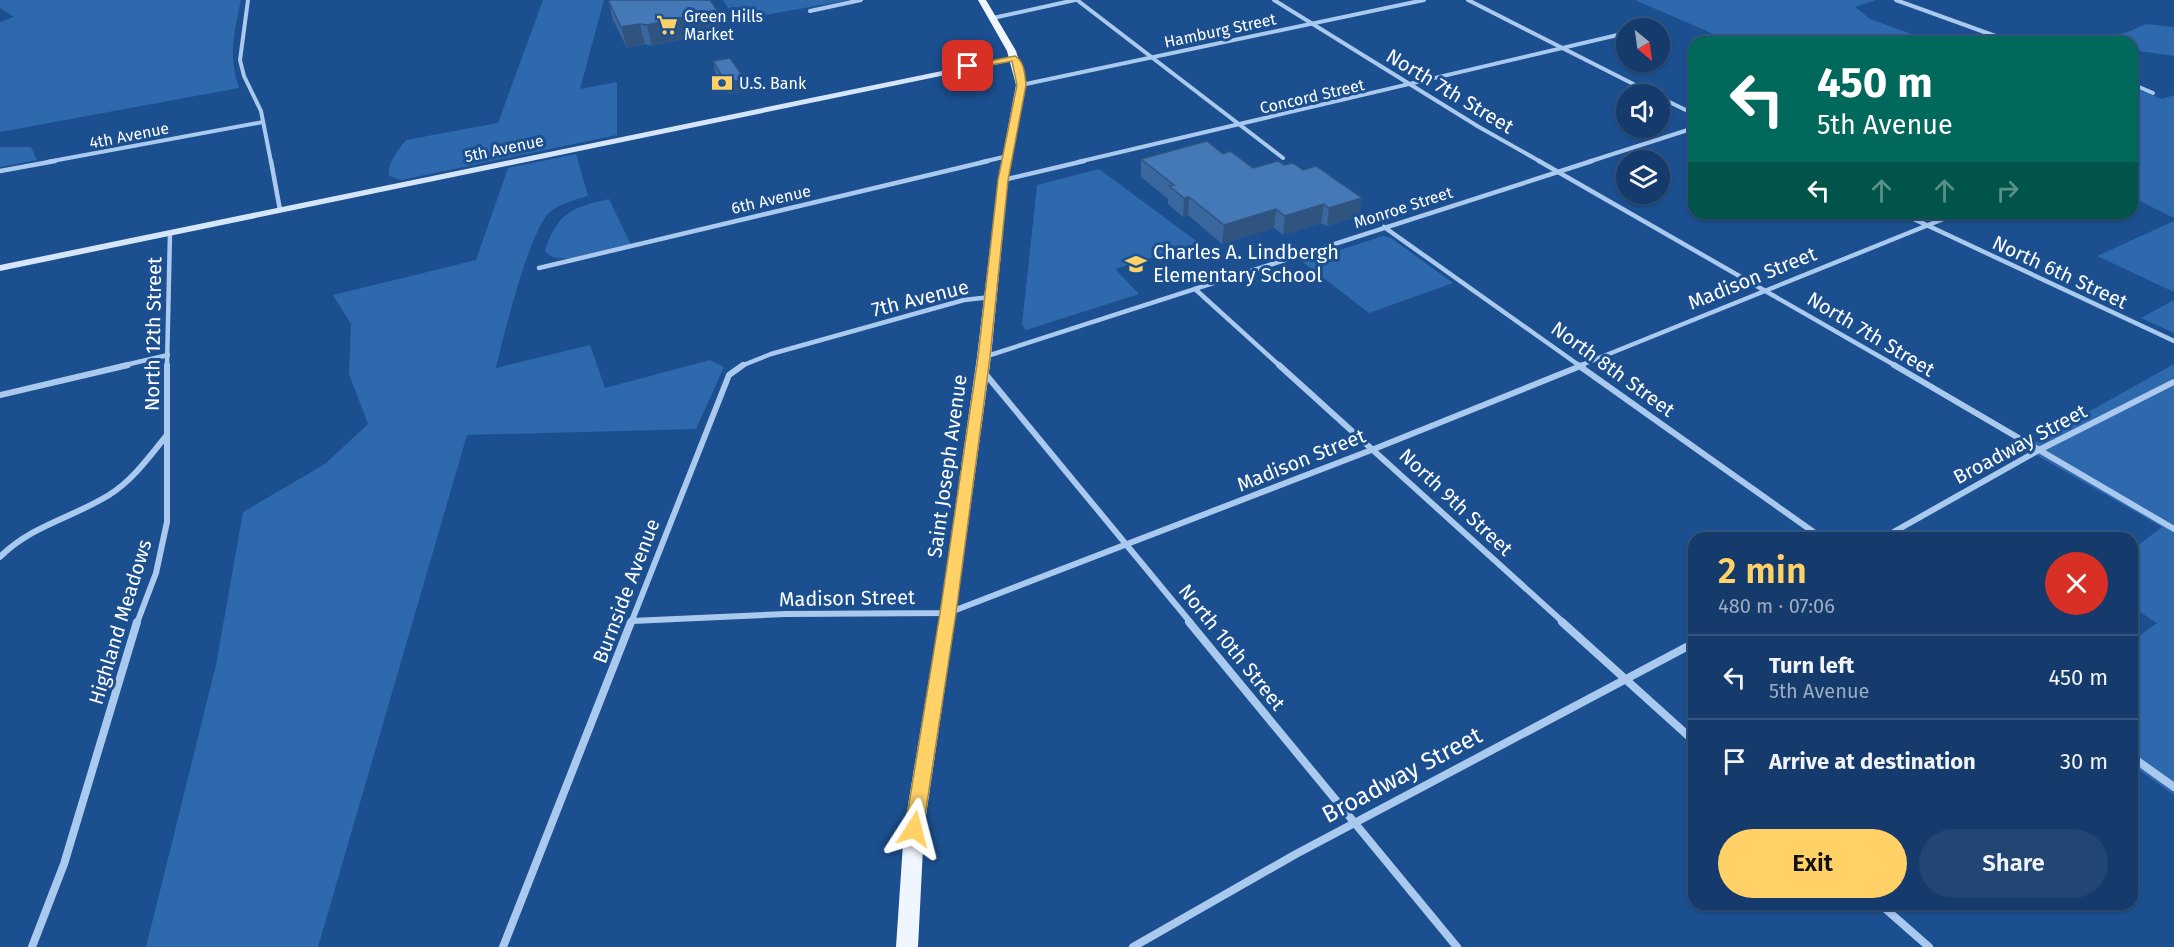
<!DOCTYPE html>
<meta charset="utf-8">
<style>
body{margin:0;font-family:"Fira Sans",sans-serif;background:#214673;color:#f1f3f6;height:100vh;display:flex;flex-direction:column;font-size:22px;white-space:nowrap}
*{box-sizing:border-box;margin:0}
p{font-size:20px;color:#9dadc1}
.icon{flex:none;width:33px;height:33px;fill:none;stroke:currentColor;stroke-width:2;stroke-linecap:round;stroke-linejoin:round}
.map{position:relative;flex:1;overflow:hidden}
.panel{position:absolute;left:1688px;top:532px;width:450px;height:378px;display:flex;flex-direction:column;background:#143b6b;border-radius:18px;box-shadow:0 2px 4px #0004,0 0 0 2px #33557e}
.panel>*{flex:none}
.guide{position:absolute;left:1688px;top:36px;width:450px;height:183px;border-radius:18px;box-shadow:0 2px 4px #0004,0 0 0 2px #33557e;background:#00695c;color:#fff;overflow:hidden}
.needle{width:39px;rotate:151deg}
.tools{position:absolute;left:1616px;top:18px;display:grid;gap:12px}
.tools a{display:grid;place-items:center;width:54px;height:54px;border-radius:50%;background:#143b6b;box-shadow:0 2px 4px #0004,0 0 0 2px #33557e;font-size:30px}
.pin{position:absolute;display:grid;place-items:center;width:51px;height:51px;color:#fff;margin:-26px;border-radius:12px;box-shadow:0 3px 9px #0006}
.me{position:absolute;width:66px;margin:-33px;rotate:9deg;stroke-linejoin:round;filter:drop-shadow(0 0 4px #0008)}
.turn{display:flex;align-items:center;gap:21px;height:126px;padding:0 30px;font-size:27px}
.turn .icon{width:78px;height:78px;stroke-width:2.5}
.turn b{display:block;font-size:42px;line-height:51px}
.lanes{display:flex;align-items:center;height:57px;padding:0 30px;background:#0003;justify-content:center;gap:30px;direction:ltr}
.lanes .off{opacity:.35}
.round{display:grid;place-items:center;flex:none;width:63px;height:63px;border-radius:32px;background:#214673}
.summary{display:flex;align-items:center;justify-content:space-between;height:102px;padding:0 30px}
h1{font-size:36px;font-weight:600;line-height:45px;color:#ffd166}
.button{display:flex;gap:12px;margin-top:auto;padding:12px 30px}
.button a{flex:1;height:69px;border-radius:36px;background:#ffd166;color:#111;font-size:24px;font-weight:600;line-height:69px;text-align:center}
.button a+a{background:#214673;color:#f1f3f6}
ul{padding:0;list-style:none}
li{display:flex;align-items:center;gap:18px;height:84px;padding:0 30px;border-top:2px solid #33557e}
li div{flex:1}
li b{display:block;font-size:22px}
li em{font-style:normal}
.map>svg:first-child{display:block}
.green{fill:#2e69ad}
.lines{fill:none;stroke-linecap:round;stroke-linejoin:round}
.street-far3{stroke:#a9c9ee;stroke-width:4}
.street-far2{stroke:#a9c9ee;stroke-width:4.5}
.street-far1{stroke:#a9c9ee;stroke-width:6}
.street{stroke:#a9c9ee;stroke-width:8}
.secondary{fill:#d6e6fa;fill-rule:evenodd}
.primary{fill:#f0f6ff;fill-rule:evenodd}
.wall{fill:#3a679d}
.shaded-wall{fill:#305480}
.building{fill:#4478b7;stroke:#305480;stroke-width:1.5}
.route{fill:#ffd166;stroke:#a68842;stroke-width:1.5}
.labels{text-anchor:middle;stroke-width:6;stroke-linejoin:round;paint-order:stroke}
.far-poi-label{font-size:16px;fill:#fff;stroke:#1b4f8f;text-anchor:start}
.far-street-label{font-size:16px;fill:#fff;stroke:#1b4f8f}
.street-label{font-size:20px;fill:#fff;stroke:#1b4f8f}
.poi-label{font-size:20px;fill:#fff;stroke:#1b4f8f;text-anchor:start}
.near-street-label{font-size:24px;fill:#fff;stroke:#1b4f8f}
</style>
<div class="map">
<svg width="2174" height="947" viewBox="0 0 2174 947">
<rect width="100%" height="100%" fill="#1b4f8f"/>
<g class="green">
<path d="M0,0H241C234,33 228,56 239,88L0,132V22L14,17L0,8Z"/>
<path d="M543,0H604L580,89L617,82V135L401,180L389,176C387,163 398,150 406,140L498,123Z"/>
<polygon points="723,0 849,0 736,20"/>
<polygon points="1635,0 1876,0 1855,7 1870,19 1933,42 1732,42"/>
<polygon points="2146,24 2174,27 2174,56 2132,50 2132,42 2105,42 2099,39 2128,32"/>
<polygon points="2132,87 2162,99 2174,95 2174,218 2132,197"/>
<polygon points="0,147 31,147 37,160 0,167"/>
<path d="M576,154L588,196C575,200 559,204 549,213C529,232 503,338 496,368L590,345L605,388L710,360L724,367L696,429L467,435L318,947H146L216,665L243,512L325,464L368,424L349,374L351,324L333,295L476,260L508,168Z"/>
<polygon points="1099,169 1199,243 1115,269 1139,294 1026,330 1022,325 1037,185"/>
<path d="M609,199L631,245C613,249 553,270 545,250C559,212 570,208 609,199Z"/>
<polygon points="2174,221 2174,292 2097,256"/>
<polygon points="1383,236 1391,238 1453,283 1369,313 1303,262"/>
<polygon points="2174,300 2174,333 2141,318"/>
<polygon points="2174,364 2174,795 2132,765 2132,641 2157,623 2132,607 2132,550 2162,527 2024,448"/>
</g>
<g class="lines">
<g class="street-far3">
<polyline points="248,0 240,60 244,76 261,111 271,162"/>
<polyline points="1077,0 1283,158"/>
<polyline points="1274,0 1479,127 1541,162"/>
<polyline points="1468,0 1653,94"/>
<polyline points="1896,0 2012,42"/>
<polyline points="810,11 861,0"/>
<polyline points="993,18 1075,0"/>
<polyline points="2132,84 2153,93"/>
<polyline points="1021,85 1424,0"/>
<polyline points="1659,97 1694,114"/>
<polyline points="47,162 263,122"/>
<polyline points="982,162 1008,156"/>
<polyline points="1078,162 1626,33"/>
<polyline points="1588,162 1694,128"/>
</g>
<g class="street-far2">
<polyline points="271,161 280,210"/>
<polyline points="1539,161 1896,366"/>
<polyline points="0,171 55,161"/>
<polyline points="1003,180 1084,161"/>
<polyline points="1901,213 2174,341"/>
<polyline points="1384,227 1580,366"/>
<polyline points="539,268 988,161"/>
<polyline points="1195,289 1280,366"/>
<polyline points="984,357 1592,161"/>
<polyline points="121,366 168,355"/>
<polyline points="167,366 170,233"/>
<polyline points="741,366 771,354 964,300 991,297"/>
<polyline points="1579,366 1958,213"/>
</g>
<g class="street-far1">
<polyline points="1279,365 1564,623"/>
<polyline points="1578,365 1822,538"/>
<polyline points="1894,365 2174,529"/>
<polyline points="983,371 1191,623"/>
<polyline points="0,395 128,365"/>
<polyline points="1883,538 2039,450 2174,382"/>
<path d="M0,557C32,525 72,518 109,495C133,480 150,456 167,435"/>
<polyline points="632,621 786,614 948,613 1374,449 1583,365"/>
<polyline points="137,623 156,573 167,522 167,365"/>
<polyline points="631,623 729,375 743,365"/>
</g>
<g class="street">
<polyline points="1189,622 1457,947"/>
<polyline points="1562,622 1694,741"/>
<polyline points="2132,757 2174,787"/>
<polyline points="1880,904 1929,947"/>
<polyline points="32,947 64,864 137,622"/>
<polyline points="503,947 631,622"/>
<polyline points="1133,947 1296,854 1694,643"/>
</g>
<polygon class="secondary" points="1015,56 1018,56 1018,60 0,271 0,265"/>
<polygon class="primary" points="978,0 986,0 1016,51 1026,85 1008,180 991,357 956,613 924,829 918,947 896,947 904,829 940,613 977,357 998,180 1016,85 1007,51"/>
</g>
<g class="wall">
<polygon points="608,0 721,31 652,46 645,44 627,48 613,20"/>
<polygon points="713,61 745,79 747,90 729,94 715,72"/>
<polygon points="1223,154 1253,168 1284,165 1362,198 1359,216 1327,226 1321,223 1283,235 1274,228 1222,244 1188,215 1183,217 1168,204 1168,199 1141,177 1141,159"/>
</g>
<g class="shaded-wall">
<polygon points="717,10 721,31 652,46 647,25"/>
<polygon points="640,24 645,44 627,48 621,27"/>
<polygon points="745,79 747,90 729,94 726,83"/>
<polygon points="1189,197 1188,215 1183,217 1184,198"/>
<polygon points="1362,198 1359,216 1327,226 1329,208"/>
<polygon points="1324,204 1321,223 1283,235 1285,216"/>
<polygon points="1276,209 1274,228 1222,244 1224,225"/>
</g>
<g class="building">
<polygon points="608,0 710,0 717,10 647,25 640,24 621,27"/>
<polygon points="730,58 745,79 726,83 713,61"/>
<polygon points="1207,141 1223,154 1230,151 1253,168 1278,161 1284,165 1293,163 1303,170 1316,166 1362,198 1329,208 1324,204 1285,216 1276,209 1224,225 1189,197 1184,198 1169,186 1174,185 1141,159"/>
</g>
<path class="route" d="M1015,56C1024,60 1025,75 1026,85L1008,180L990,357L956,613L923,829L920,834L914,837L907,834L905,829L940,613L978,357L998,180L1017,85L1012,61L968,69L964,66Z"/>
<defs>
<symbol id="supermarket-bare" viewBox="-9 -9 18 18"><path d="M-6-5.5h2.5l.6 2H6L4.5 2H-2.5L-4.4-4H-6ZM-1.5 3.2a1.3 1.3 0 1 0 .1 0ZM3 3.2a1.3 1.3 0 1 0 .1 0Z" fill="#ffd166" stroke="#1b4f8f" stroke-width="2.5" paint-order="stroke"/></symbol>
<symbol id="bank-bare" viewBox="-9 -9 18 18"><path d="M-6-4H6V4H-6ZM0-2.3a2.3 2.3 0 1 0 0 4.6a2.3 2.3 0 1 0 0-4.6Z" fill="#ffd166" stroke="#1b4f8f" stroke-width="2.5" paint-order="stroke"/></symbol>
<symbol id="school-bare" viewBox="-9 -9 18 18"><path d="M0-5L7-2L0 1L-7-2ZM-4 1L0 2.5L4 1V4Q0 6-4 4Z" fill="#ffd166" stroke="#1b4f8f" stroke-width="2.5" paint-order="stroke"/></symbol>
</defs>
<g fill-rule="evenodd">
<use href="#supermarket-bare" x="652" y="10" width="30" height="30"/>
<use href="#bank-bare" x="707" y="68" width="30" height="30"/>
<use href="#school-bare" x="1121" y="249" width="30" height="30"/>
</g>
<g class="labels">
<g class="far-poi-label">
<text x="684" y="22">Green Hills<tspan x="684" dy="18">Market</tspan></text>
<text x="739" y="89">U.S. Bank</text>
</g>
<g class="far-street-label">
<text transform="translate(1220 30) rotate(-12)" y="6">Hamburg Street</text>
<text transform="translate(1312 96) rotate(-13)" y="6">Concord Street</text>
<text transform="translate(129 135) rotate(-11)" y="6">4th Avenue</text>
<text transform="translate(504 148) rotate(-12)" y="6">5th Avenue</text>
<text transform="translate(771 199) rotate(-13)" y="6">6th Avenue</text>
<text transform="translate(1403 207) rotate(-18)" y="6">Monroe Street</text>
</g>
<g class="street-label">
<text transform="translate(1450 91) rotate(31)" y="7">North 7th Street</text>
<text transform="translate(2060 272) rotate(25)" y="7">North 6th Street</text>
<text transform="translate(1752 278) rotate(-22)" y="7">Madison Street</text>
<text transform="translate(920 298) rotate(-14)" y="7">7th Avenue</text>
<text transform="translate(153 334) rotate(-89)" y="7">North 12th Street</text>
<text transform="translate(1871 334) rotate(31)" y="7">North 7th Street</text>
<text transform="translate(1613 369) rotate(36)" y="7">North 8th Street</text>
<text transform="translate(2020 444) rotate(-28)" y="7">Broadway Street</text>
<text transform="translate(1301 460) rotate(-22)" y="7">Madison Street</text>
<text transform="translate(947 466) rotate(-82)" y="7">Saint Joseph Avenue</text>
<text transform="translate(1456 502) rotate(43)" y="7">North 9th Street</text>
<text transform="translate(626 591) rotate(-69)" y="7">Burnside Avenue</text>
<text transform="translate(847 598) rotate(-1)" y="7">Madison Street</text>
<text transform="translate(120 622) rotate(-73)" y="7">Highland Meadows</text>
<text transform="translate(1232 647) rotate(51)" y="7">North 10th Street</text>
</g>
<g class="poi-label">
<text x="1153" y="259">Charles A. Lindbergh<tspan x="1153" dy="23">Elementary School</tspan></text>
</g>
<g class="near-street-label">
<text transform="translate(1402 775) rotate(-28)" y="8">Broadway Street</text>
</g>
</g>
</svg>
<div class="tools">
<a><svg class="needle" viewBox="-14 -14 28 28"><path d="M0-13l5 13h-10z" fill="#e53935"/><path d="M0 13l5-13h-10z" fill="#9dadc1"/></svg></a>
<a><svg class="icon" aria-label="sound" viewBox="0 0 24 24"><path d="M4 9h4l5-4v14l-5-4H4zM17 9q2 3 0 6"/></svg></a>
<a><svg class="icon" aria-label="layers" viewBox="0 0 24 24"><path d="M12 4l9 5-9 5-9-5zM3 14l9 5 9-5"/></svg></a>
</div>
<div class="pin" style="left:968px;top:66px;background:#d93025"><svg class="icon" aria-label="arrive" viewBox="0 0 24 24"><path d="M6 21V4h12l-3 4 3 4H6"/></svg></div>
<svg class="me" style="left:914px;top:829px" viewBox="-20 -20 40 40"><path d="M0-17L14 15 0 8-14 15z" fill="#ffd166" stroke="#fff" stroke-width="4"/></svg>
<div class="guide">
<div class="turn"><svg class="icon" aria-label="left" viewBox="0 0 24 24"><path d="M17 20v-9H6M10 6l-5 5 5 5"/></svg><div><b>450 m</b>5th Avenue</div></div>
<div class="lanes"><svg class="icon" aria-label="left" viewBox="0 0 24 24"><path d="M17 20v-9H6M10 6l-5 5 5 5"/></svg><svg class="icon off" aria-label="ahead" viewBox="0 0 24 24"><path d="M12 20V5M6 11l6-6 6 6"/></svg><svg class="icon off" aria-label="ahead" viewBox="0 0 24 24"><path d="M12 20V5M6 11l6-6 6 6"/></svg><svg class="icon off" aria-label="right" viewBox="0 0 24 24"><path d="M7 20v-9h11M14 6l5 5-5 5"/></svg></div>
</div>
<section class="panel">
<div class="summary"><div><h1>2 min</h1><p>480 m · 07:06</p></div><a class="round" style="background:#d93025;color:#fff"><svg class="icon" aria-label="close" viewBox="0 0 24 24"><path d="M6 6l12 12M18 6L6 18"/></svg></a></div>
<ul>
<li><svg class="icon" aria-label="left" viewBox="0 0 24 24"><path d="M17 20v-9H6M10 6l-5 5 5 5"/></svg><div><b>Turn left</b><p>5th Avenue</p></div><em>450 m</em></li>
<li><svg class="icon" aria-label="arrive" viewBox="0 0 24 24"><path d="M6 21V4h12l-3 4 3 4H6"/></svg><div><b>Arrive at destination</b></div><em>30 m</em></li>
</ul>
<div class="button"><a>Exit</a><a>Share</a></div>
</section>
</div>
